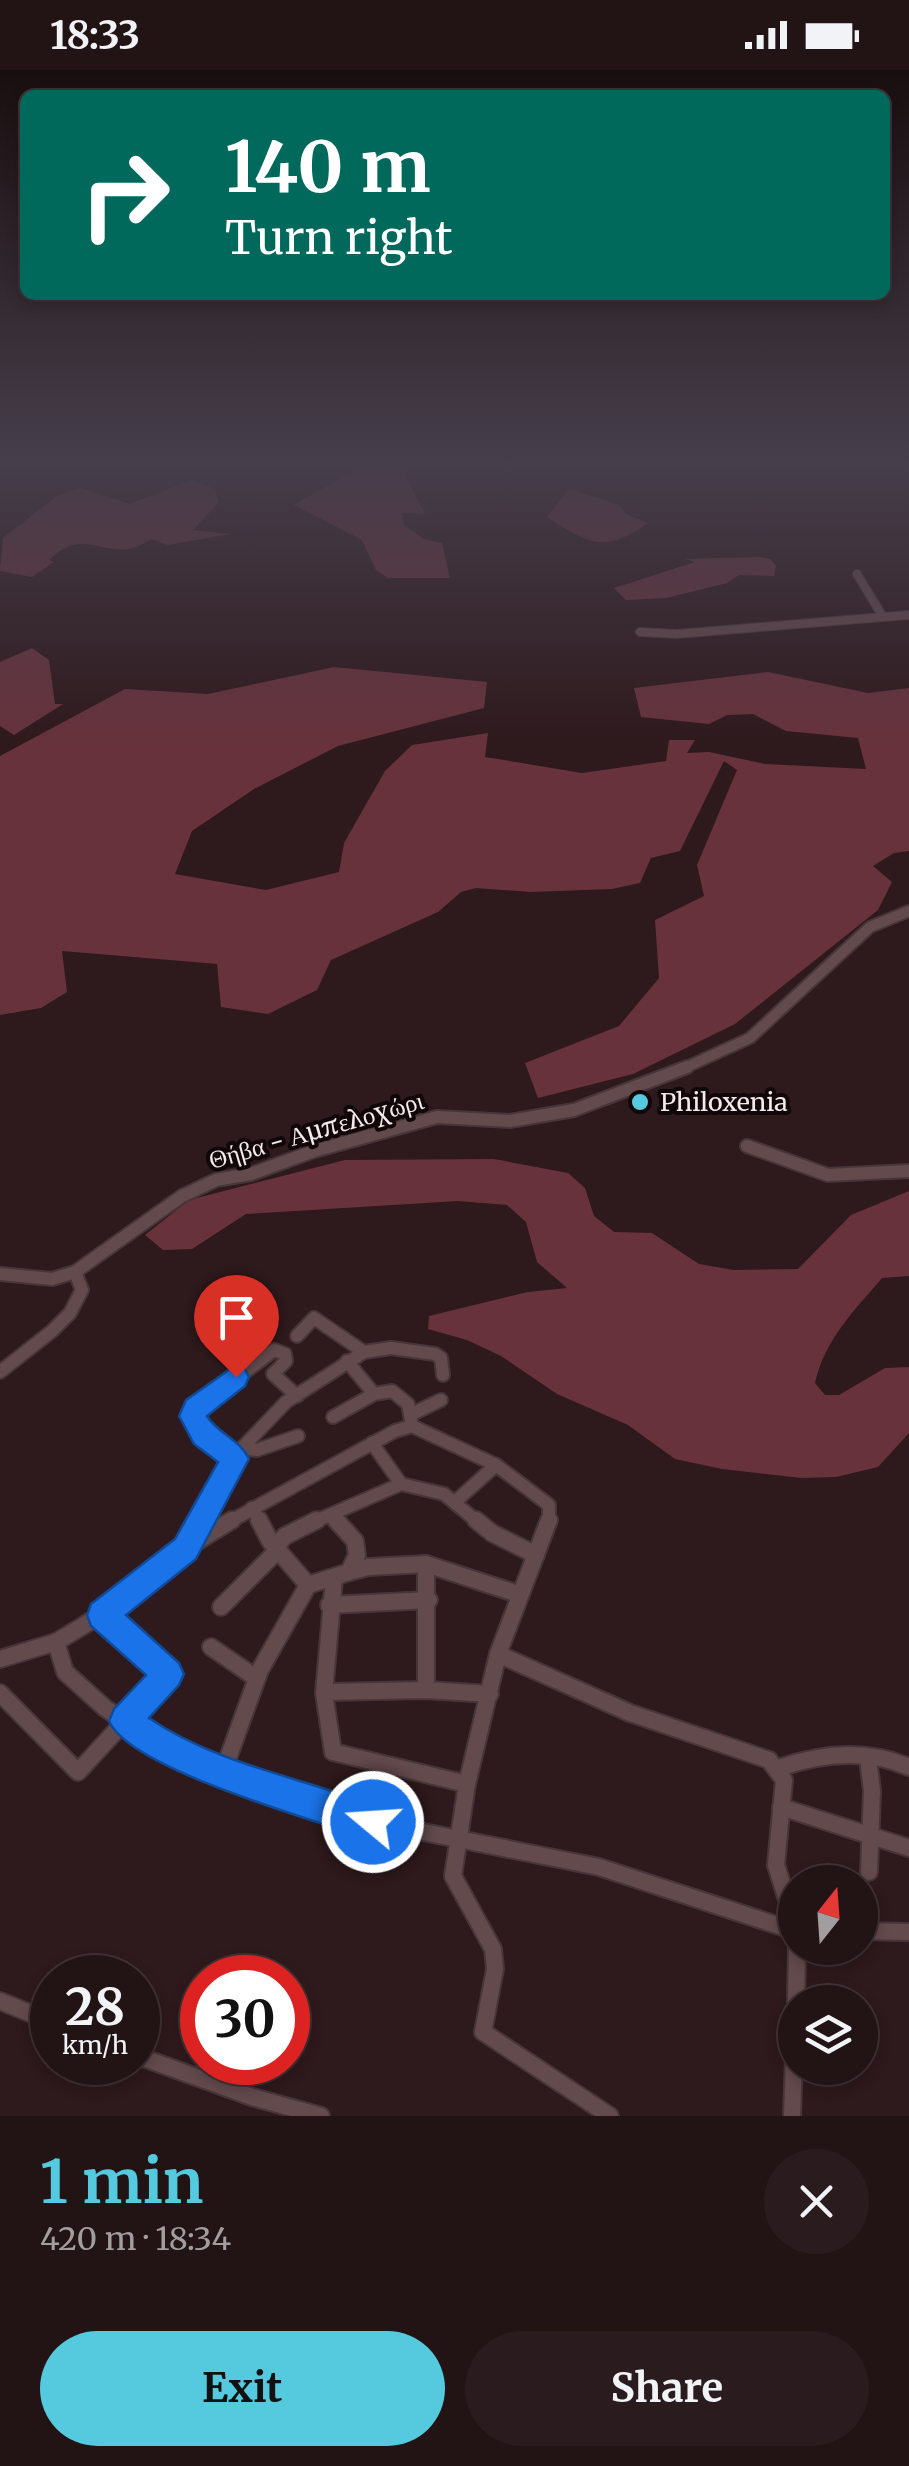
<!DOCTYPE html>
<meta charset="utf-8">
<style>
body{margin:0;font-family:Merriweather,serif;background:#2a1c1e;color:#f1f3f6;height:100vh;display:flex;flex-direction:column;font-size:38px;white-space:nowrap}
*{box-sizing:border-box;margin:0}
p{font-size:32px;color:#a29ea0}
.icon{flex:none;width:55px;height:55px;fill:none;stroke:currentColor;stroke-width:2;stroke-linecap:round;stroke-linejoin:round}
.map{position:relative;height:2046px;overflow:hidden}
.side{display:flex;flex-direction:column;background:#221315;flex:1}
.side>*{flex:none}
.banner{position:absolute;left:20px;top:20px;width:870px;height:210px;border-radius:15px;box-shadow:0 5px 15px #0003,0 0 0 2px #3f3234;background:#00695c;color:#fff;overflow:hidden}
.needle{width:65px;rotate:17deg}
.controls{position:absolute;left:778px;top:1795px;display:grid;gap:20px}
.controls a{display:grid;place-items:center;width:100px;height:100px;border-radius:50%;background:#221315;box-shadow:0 5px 15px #0003,0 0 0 2px #3f3234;font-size:50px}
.speed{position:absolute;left:30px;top:1885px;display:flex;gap:20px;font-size:50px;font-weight:700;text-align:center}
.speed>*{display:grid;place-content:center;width:130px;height:130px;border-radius:50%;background:#221315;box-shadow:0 5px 15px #0003,0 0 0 2px #3f3234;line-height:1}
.speed small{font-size:25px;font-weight:400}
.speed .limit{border:15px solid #d22;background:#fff;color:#111}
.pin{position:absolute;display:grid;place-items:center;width:85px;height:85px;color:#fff;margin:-102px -42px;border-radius:50% 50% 50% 0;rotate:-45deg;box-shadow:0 0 10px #0007}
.pin .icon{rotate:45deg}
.me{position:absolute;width:110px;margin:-55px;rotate:288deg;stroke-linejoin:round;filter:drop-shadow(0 0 8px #0008)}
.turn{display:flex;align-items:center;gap:35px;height:210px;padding:0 40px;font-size:45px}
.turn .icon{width:130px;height:130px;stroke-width:2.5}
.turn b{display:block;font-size:70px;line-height:85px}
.round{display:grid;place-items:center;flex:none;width:105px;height:105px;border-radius:52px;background:#2a1c1e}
.head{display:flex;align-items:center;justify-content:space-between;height:170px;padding:0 40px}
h1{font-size:60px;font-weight:700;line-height:75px;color:#55cadf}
.cta{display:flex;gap:20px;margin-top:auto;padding:20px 40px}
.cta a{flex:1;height:115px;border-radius:60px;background:#55cadf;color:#111;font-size:40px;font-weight:700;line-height:115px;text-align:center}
.cta a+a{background:#2a1c1e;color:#f1f3f6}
.status{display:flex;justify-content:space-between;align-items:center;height:70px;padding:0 50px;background:#221315;direction:ltr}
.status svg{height:28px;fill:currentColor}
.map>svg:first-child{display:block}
.green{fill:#67323c}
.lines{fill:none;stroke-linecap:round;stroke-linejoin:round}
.minor-far3-casing{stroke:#473639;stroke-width:10}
.minor-far2-casing{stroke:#473639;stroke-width:14}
.minor-far1-casing{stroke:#473639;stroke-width:16}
.minor-casing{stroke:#473639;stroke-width:20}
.minor-far3{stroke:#634a4d;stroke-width:8}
.minor-far2{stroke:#634a4d;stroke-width:10}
.minor-far1{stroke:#634a4d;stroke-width:12}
.minor{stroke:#634a4d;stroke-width:16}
.route{fill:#1a73e8;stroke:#114b97;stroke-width:2.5}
.poi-dot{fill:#55cadf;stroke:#100708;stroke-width:4}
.labels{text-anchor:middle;stroke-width:8;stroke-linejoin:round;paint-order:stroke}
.poi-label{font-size:25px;fill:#f7e8e9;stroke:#100708;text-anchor:start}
.street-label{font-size:25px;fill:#f7e8e9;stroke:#100708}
</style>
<div class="status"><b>18:33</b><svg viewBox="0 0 49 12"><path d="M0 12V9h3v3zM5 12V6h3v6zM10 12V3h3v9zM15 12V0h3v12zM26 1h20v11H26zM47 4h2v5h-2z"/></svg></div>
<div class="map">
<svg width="909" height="2046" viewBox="0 0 909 2046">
<rect width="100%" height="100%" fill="#2e191c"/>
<g class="green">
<polygon points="398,392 425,444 402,443 404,455 424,469 442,473 450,508 388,508 376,500 362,470 294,435 362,396"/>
<path d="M192,410L215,419L219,432L193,460L230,464L168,475L151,469C110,499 87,451 49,490L54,492L32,507L0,501L3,468L57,426L82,418L130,434Z"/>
<path d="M569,419L619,435L626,444L648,453C604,484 589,474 547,447Z"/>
<polygon points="760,487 770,489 776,496 774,506 739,505 727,513 666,528 626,530 614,518 695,492 685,489"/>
<polygon points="32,578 49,590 55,634 63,634 14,665 0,656 0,592"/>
<polygon points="334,597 487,612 484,638 338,676 254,719 192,761 175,804 266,820 339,802 344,773 385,701 412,675 488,663 485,687 582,703 666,691 669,670 695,670 687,683 709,682 765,694 866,699 858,668 786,661 753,644 727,645 709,654 641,647 634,618 768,602 868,623 909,618 909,781 894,783 873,796 892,812 878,840 735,954 633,1004 538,1028 525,993 619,956 659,908 655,850 704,826 697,795 737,700 724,691 680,781 651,788 640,813 612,819 530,822 476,818 461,822 438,842 331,890 317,920 268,944 221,937 217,894 62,881 67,922 41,938 0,945 0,686 125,619 208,624"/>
<path d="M494,1089L568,1103L585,1118L594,1146L614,1162L652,1163L699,1194L734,1200L798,1199L851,1145L909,1121V1206L882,1208C854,1241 825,1269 815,1313L825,1325H839L885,1298L909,1297V1363L878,1397L836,1407L801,1408L722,1399L675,1389L628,1355L557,1324L501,1286L467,1270L428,1259L429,1246L528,1222L567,1218L537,1192L526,1152L507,1135L458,1131L246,1144L192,1179L163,1180L145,1165L189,1130L345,1090Z"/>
</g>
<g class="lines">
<defs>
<g id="minor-far3">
<polyline points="883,547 909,545"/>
<polyline points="640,562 677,564 883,547 857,504"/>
</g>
<polyline id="minor-far2" points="680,1000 750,968 870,857 909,841"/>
<g id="minor-far1">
<polyline points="747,1076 828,1105 909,1101"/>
<polyline points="0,1204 52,1209 75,1202 182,1126 216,1110 251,1104 314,1081 437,1047 510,1051 574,1040 687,997"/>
<polyline points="297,1266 314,1248 364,1282"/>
<polyline points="347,1291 374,1324"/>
<polyline points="0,1302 52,1261 70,1243 82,1220 75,1202"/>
<polyline points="412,1344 441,1330"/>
<polyline points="333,1347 374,1324 392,1321 408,1334 412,1356"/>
<polyline points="372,1373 401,1414"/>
<polyline points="242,1378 257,1380 298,1366"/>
<polyline points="235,1389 204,1365 193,1347 196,1339 274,1280 285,1284 286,1291 273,1304 297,1326"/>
<polyline points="456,1431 496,1395"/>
<polyline points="252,1438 260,1453"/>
<polyline points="331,1446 339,1453"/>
<polyline points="200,1453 242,1378 286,1332 364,1282 391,1278 435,1284 441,1288 443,1305"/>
<polyline points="227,1453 395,1361 412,1356 496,1395 549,1435 549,1453"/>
<polyline points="311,1453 401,1414 444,1424 479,1453"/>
</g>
<g id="minor">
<path d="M201,1450C171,1504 109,1541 56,1572L65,1602L105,1638L159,1675L223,1702L373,1752L599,1797L795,1861"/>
<polyline points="259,1450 270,1471 308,1515 349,1502 357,1485 355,1471 336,1450"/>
<polyline points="476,1450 492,1463 536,1485"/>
<polyline points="549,1450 498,1584 467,1714 453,1806 493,1879 495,1899 483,1962 610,2046"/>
<polyline points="275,1477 285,1466 317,1450"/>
<polyline points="185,1479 232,1450"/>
<polyline points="426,1494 518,1524"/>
<polyline points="349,1502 368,1497 426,1494 426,1620"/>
<polyline points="334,1509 324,1623 333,1682 467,1714"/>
<polyline points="329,1535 429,1530"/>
<polyline points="221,1537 277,1481"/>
<polyline points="211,1577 256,1608"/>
<polyline points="498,1584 630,1643 769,1690 784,1710 776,1795 795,1855"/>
<polyline points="0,1589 56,1572"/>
<polyline points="326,1622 426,1620 490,1624"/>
<polyline points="0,1623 78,1702 168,1604 102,1545"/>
<polyline points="868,1688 872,1721 869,1802"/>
<path d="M779,1698C822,1683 867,1679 909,1697"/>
<polyline points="223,1702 260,1600 308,1515"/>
<polyline points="781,1737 909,1778"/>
<polyline points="860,1861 909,1862"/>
<polyline points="0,1931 52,1952"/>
<polyline points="796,1932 797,1878"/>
<polyline points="138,1986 252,2027 321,2046"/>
<polyline points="792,2046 795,1960"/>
</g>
</defs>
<use href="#minor-far3" class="minor-far3-casing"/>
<use href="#minor-far2" class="minor-far2-casing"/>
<use href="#minor-far1" class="minor-far1-casing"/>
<use href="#minor" class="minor-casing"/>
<use href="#minor-far3" class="minor-far3"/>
<use href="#minor-far2" class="minor-far2"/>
<use href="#minor-far1" class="minor-far1"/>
<use href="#minor" class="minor"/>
</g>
<linearGradient id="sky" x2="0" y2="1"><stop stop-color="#190e0f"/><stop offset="0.58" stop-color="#463e4b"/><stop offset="1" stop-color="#463e4b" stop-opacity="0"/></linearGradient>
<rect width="909" height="677" fill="url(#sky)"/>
<path class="route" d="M236,1295L245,1299L249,1307L245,1316L207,1346C218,1364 241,1370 249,1389L196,1489L126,1545L179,1593L184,1604L179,1615L149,1648C219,1696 308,1708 385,1740L390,1752L385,1765L373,1770C320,1752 129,1699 109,1651L114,1639L146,1605L91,1556L87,1545L91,1534L175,1469L218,1392L194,1374L179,1346L186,1330Z"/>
<circle class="poi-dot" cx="640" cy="1032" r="10"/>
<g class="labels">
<g class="poi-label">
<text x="660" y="1041">Philoxenia</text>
</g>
<g class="street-label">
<text transform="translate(316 1060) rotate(-16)" y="9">Θήβα - Αμπελοχώρι</text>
</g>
</g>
</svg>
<div class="controls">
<a><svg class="needle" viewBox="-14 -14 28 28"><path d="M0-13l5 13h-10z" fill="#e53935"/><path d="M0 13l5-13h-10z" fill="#a29ea0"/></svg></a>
<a><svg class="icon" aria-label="layers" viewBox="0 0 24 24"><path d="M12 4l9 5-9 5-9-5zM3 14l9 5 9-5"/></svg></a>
</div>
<div class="speed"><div>28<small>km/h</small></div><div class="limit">30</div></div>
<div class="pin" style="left:236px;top:1307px;background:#d93025"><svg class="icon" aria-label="arrive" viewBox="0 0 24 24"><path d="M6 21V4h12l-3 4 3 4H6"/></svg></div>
<svg class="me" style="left:373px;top:1752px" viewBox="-20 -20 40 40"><circle r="17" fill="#1a73e8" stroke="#fff" stroke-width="3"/><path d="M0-11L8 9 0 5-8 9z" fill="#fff"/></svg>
<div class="banner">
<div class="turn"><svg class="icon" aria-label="right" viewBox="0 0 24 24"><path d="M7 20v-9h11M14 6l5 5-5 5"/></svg><div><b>140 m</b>Turn right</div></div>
</div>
</div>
<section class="side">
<div class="head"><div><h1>1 min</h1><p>420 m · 18:34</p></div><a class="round"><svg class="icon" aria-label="close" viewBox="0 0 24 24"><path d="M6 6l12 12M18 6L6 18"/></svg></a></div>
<div class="cta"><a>Exit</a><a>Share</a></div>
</section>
